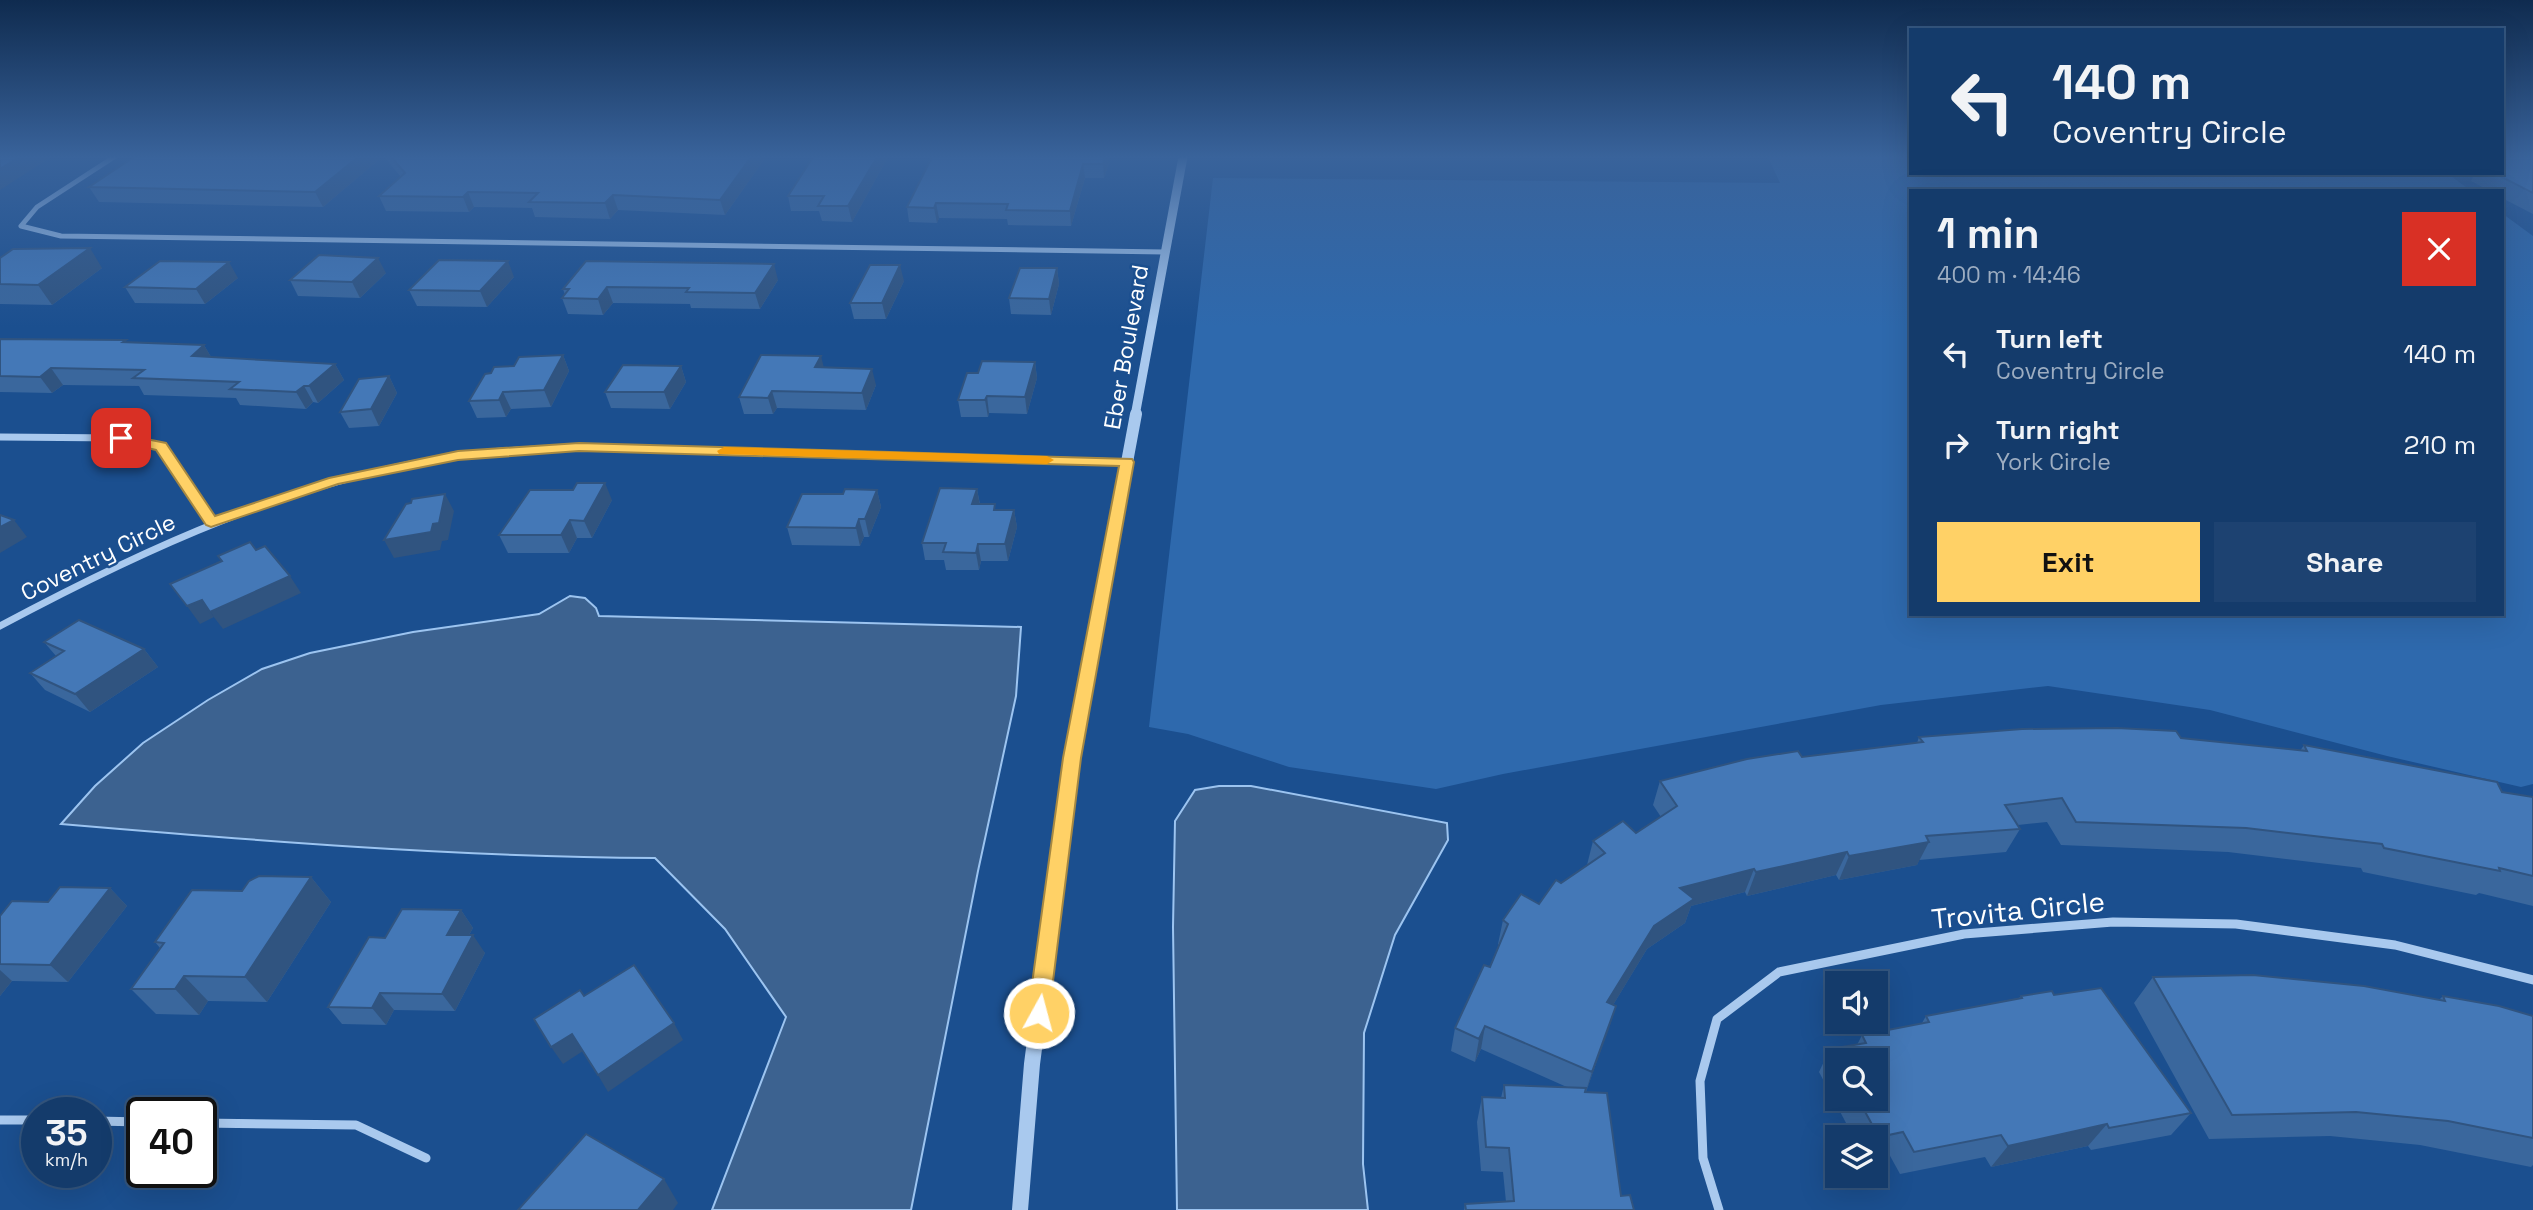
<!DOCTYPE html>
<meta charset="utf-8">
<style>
body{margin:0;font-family:"Space Grotesk",sans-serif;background:#1d4271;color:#f1f3f6;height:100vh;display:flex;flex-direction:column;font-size:26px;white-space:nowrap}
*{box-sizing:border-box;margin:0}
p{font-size:23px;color:#9dadc1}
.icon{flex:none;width:38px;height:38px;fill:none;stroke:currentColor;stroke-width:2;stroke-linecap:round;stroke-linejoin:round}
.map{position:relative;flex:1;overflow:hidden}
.drawer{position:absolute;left:1909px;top:189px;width:595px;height:427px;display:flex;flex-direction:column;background:#143b6b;border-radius:0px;box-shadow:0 7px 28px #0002,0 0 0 2px #33557e}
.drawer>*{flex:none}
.banner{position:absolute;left:1909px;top:28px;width:595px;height:147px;border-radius:0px;box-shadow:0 7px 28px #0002,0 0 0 2px #33557e;background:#143b6b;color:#f1f3f6;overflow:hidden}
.tools{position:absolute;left:1825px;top:971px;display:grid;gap:14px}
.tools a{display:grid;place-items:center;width:63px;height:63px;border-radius:0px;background:#143b6b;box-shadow:0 7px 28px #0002,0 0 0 2px #33557e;font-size:35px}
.speed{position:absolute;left:21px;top:1097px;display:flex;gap:14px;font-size:35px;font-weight:700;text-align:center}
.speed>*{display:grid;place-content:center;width:91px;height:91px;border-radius:50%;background:#143b6b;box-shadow:0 7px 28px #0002,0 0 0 2px #33557e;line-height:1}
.speed small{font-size:18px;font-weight:400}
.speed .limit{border:4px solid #111;border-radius:10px;background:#fff;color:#111}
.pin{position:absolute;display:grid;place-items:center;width:60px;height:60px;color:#fff;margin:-30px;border-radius:14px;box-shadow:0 4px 10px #0006}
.me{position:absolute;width:77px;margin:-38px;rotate:7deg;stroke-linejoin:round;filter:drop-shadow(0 0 5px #0008)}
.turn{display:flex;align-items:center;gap:24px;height:147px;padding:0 28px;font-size:32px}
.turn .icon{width:91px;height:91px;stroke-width:2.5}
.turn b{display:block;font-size:49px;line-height:60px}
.round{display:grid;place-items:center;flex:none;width:74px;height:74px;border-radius:0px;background:#1d4271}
.headline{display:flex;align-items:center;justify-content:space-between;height:119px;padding:0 28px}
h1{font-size:42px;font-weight:800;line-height:52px}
.primary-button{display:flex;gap:14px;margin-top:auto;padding:14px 28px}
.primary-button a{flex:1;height:80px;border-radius:0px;background:#ffd166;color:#111;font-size:28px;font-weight:800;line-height:80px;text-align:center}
.primary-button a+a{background:#1d4271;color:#f1f3f6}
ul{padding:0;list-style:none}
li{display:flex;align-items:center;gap:21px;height:91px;padding:0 28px}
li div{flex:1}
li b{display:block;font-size:26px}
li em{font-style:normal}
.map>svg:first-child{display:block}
.green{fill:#2e69ad}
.water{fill:#3c6290;stroke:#9cc4f0;stroke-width:2}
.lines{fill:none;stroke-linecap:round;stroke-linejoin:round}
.minor-far2{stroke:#a9c9ee;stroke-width:5}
.minor-far1{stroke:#a9c9ee;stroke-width:7}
.minor{stroke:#a9c9ee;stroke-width:9}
.tertiary-far2{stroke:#a9c9ee;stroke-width:9}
.tertiary-far1{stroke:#a9c9ee;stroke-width:12}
.tertiary{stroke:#a9c9ee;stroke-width:16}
.wall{fill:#3a679d;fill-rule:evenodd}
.shaded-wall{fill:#305480}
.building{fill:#4478b7;stroke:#305480;stroke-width:2}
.route{fill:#ffd166;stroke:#a68842;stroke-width:2}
.slow{fill:#f59e0b}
.labels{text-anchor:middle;stroke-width:5;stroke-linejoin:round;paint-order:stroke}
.street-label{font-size:23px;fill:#fff;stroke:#1b4f8f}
.near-street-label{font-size:28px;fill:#fff;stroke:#1b4f8f}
</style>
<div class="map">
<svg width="2533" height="1210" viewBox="0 0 2533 1210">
<rect width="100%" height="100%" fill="#1b4f8f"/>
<polygon class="green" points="1768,157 1911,157 1911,173 2447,173 2471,191 1911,191 1911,614 2502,614 2503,214 2533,236 2533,784 2521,787 2387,756 2210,710 2048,686 1881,705 1503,774 1436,789 1289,767 1188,734 1149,727 1213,178 1780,183"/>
<g class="water">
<path d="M570,596L585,598L596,608L599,616L1021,627L1016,696L978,871L911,1210H712L786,1017L725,929L655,858C457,857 259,841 61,824L95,786L143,743L208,700L262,669L310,653L413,632L539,614Z"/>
<polygon points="1219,786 1251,786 1447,823 1448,840 1395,935 1364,1033 1363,1164 1368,1210 1177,1210 1173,927 1175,821 1195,790"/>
</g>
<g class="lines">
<polyline class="minor-far2" points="114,157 37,207 21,226 61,236 1165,252"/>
<g class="minor-far1">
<polyline points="0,437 121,438 161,446 211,522"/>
<path d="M0,626C144,549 295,479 458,456C504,449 550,448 596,448L1127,462"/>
</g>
<g class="minor">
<polyline points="0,1120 37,1120"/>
<polyline points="96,1121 142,1122"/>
<polyline points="201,1123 356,1125 426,1158"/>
<polyline points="1719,1210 1703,1158 1700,1081 1717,1019 1779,972 1964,934 2113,922 2236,924 2395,945 2533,980"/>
</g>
<polyline class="tertiary-far2" points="1135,416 1183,157"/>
<polyline class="tertiary-far1" points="1072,757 1136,414"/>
<polyline class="tertiary" points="1020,1210 1032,1064 1072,756"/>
</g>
<g class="wall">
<polygon points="134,157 382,157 323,207 99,202 89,187"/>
<polygon points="384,157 766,157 725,215 618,210 610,219 535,217 532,208 474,207 469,212 386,211 379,196 401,177"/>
<polygon points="813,157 888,157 852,222 822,221 819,211 791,211 788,196"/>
<polygon points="932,157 1111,157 1104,178 1085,178 1071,226 1008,225 1007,219 939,218 937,223 909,222 907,207"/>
<polygon points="2533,157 2533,214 2502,198 2502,191 2490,191 2471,181 2475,173 2502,173"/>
<polygon points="0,258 102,268 52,305 0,304"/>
<polygon points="1057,268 1059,284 1051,315 1011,314 1009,298"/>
<polygon points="386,273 360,298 298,296 290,280"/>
<polygon points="514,277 487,307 417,306 409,290"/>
<polygon points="238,278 205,304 135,303 125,287"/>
<polygon points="778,280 760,309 691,308 690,304 613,303 603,315 568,314 562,298 565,295 563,289"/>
<polygon points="904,281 886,319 854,319 850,303"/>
<polygon points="0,339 127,342 204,345 211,357 335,364 344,380 318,403 313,402 306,409 240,405 236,398 144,395 139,386 63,385 52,393 0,392"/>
<polygon points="563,355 569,371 551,407 511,409 506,417 477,418 469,401 491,373 514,366"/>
<polygon points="1035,362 1037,378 1027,414 989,413 988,417 961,417 958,400 978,373"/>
<polygon points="681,366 686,382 670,409 611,408 605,392"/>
<polygon points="824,368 876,385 866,410 777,408 773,414 744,414 739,397"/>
<polygon points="389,376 397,393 379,426 349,428 340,412"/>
<polygon points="977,489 980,504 996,510 1014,510 1017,527 1008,561 981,561 979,570 946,570 944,560 925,560 922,543"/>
<polygon points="877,490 881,507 869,537 864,537 860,546 792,545 787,527 843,494"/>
<polygon points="612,500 592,538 577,538 569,553 508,553 499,535"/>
<polygon points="44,642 144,649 158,667 90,712 45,690 30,673 56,656"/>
<polygon points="1919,737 2181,738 2300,751 2304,745 2502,792 2533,797 2533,906 2479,893 2476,895 2363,872 2361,868 2228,852 2061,845 2047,822 2018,825 2020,829 2006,852 1919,860 1917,865 1839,880 1836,875 1747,896 1745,892 1691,906 1685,923 1647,949 1613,1005 1616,1006 1586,1092 1621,1196 1634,1210 1464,1210 1465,1204 1506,1202 1503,1172 1481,1171 1477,1122 1482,1097 1501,1098 1504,1085 1569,1088 1481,1049 1475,1062 1451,1051 1455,1028 1490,967 1499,945 1498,944 1503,920 1539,904 1561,883 1587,865 1593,841 1636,833 1661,817 1653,805 1660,781 1917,743"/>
<polygon points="311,877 331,902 267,1002 208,1001 199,1015 156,1014 131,989 160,948 155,942 242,891"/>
<polygon points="110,888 127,906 68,982 12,981 0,996 0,916 48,902"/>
<polygon points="461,910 473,928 469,935 485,953 455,1011 394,1010 386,1025 342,1024 328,1007 385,938"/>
<polygon points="2153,977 2439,1000 2443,996 2533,1016 2533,1165 2531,1167 2420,1145 2330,1136 2209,1139 2134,1003"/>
<path d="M2054,995L2191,1113L2171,1135L2091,1150L2088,1146L1991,1167L1985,1157L1900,1174L1889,1154L1876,1157V1138H1854L1819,1072L1830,1049L1857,1045L1862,1035L1922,1023L1926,1016L2019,998L2021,996ZM1838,1062L1876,1099H1838Z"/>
</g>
<g class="shaded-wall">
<polygon points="19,157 51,157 0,190 0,169"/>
<polygon points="358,157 382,157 323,207 315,192"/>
<polygon points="751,157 766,157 725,215 720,200"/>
<polygon points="877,157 888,157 852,222 848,206"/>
<polygon points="1105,157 1111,157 1104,178 1103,164"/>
<polygon points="1083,164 1085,178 1071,226 1070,211"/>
<polygon points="468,192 474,207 469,212 463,197"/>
<polygon points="613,195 618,210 610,219 605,203"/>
<polygon points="936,203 939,218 937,223 934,208"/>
<polygon points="90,248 102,268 52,305 38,285"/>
<polygon points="378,258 386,273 360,298 352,282"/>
<polygon points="508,261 514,277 487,307 480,291"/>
<polygon points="229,262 238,278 205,304 196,289"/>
<polygon points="774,264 778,280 760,309 755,293"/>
<polygon points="900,265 904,281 886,319 882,303"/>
<polygon points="1057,268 1059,284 1051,315 1049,299"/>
<polygon points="607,287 613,303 603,315 598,299"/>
<polygon points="204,345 214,362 192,356"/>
<polygon points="563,355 569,371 551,407 544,390"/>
<polygon points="821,356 825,372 815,367"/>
<polygon points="1035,362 1037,378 1027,414 1025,397"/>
<polygon points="335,364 344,380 318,403 309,386"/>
<polygon points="681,366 686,382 670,409 664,392"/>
<polygon points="51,368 63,385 52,393 40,377"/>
<polygon points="872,369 876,385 866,410 862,393"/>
<polygon points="389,376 397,393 379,426 371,409"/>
<polygon points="304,386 313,402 306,409 296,392"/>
<polygon points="772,391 777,408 773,414 768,398"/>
<polygon points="503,392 511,409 506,417 499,400"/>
<polygon points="987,396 989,413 988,417 985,400"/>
<polygon points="605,483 612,500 592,538 584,521"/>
<polygon points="977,489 980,506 972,504"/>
<polygon points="877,490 881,507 869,537 865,519"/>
<polygon points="445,494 454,511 448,540 442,541 440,550 394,558 384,540 433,524"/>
<polygon points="1014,510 1017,527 1008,561 1005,544"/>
<polygon points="859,519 864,537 860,546 856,528"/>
<polygon points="14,520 27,537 0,553 0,527"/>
<polygon points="570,520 577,538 569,553 561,535"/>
<polygon points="978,544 981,561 979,570 976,553"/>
<polygon points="290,576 301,593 223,629 210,612"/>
<polygon points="202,600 214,617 200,624 187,606"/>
<polygon points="144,649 158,667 90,712 75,694"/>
<polygon points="1929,842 1917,865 1839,880 1849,856"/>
<polygon points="1847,852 1836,875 1747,896 1756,872"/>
<polygon points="1754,869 1745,892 1691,906 1685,923 1647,949 1601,1025 1607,1002 1654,926 1680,888"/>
<polygon points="311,877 331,902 267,1002 245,977"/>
<polygon points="110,888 127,906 68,982 50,965"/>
<polygon points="461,910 473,928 459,952 447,935"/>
<polygon points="473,935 485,953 455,1011 442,994"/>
<polygon points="0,970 12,981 0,996"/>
<polygon points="184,976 208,1001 199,1015 175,989"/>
<polygon points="380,993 394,1010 386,1025 372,1008"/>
<polygon points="1616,1006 1609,1029 1585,1094 1592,1072"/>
<polygon points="674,1023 683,1040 608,1092 598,1075"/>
<polygon points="1485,1026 1481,1049 1475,1062 1479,1039"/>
<polygon points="572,1034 583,1051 563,1064 551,1047"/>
<polygon points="2107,1124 2088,1146 1991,1167 2008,1146"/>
<polygon points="664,1179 678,1203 673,1210 638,1210"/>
</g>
<g class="building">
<polygon points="0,157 19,157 0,169"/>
<polygon points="134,157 358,157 315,192 89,187"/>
<polygon points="391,157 751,157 720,200 613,195 605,203 529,202 538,193 468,192 463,197 379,196 405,173"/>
<polygon points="813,157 877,157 848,206 818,206 824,196 788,196"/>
<polygon points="932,157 1105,157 1103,164 1083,164 1070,211 1006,210 1008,204 936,203 934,208 907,207"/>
<polygon points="2502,157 2533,157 2533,193 2494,173 2502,173"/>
<polygon points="90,248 38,285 0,284 0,258 13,249"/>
<polygon points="319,255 378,258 352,282 290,280"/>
<polygon points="439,260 508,261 480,291 409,290"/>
<polygon points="160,261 229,262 196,289 125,287"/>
<polygon points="586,261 774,264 755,293 686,292 689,288 607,287 598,299 562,298 569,289 563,289"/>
<polygon points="870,265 900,265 882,303 850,303"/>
<polygon points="1020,268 1057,268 1049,299 1009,298"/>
<polygon points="0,339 126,340 123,342 204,345 192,356 335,364 309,386 304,386 296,392 230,389 239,382 133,378 144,370 51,368 40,377 0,376"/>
<polygon points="563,355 544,390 503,392 499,400 469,401 485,374 491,373 494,367 514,366 519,357"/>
<polygon points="761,355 821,356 815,367 872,369 862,393 772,391 768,398 739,397"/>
<polygon points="982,361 1035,362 1025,397 987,396 985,400 958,400 967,373 978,373"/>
<polygon points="623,365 681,366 664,392 605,392"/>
<polygon points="389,376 371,409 340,412 359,379"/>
<polygon points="577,483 605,483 584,521 570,520 561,535 499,535 530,490 573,490"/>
<polygon points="940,488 977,489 972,504 995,504 994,510 1014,510 1005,544 978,544 976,553 943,552 946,543 922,543"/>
<polygon points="845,489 877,490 865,519 859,519 856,528 787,527 802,494 843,494"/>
<polygon points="445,494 439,523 433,524 431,532 384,540 406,504 411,503 412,499"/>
<polygon points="0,515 14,520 0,527"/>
<polygon points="250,542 256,550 265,546 290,576 210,612 202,600 187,606 170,584 222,561 218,556"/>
<polygon points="79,620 144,649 75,694 30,673 64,651 44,642"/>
<polygon points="2117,728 2176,731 2181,738 2307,751 2304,745 2497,782 2502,792 2533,797 2533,876 2499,868 2500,871 2384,848 2382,844 2246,828 2076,822 2062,798 2005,805 2020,829 1926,836 1929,842 1849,856 1847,852 1756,872 1754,869 1680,888 1694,899 1654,926 1607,1002 1616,1006 1592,1072 1485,1026 1479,1039 1455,1028 1484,965 1490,967 1508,924 1503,920 1521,894 1539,904 1556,880 1561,883 1605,853 1593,841 1623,821 1636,833 1677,806 1660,781 1747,759 1798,751 1802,757 1923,742 1919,737 2022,729"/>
<polygon points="259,876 311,877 245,977 184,976 175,989 131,989 164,943 155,942 192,890 242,891 249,881"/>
<polygon points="60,887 110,888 50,965 0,964 0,916 12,901 48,902"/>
<polygon points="402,909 461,910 447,935 473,935 442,994 380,993 372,1008 328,1007 369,937 385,938"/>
<polygon points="634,965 674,1023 598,1075 572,1034 551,1047 534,1019 580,990 584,996"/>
<polygon points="2253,975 2364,986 2445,1001 2443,996 2499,1006 2533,1016 2533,1138 2448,1121 2356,1112 2232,1115 2153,977"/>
<polygon points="2101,988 2191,1113 2109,1128 2107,1124 2008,1146 2001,1135 1914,1152 1903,1132 1879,1137 1858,1099 1876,1099 1876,1060 1838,1060 1838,1062 1830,1049 1866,1043 1862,1035 1929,1022 1926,1016 2022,998 2021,996 2052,991 2054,995"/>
<polygon points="1504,1085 1586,1088 1585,1092 1607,1093 1621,1196 1630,1195 1634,1210 1466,1210 1465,1204 1514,1201 1509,1148 1486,1147 1482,1097 1505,1098"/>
<polygon points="586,1134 664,1179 638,1210 518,1210"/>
</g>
<linearGradient id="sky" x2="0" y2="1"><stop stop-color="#0f2b4f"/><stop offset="0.48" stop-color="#39639b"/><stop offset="1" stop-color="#39639b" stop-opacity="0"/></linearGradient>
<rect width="2533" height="327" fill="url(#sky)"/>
<polygon class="route" points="121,434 166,443 215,516 329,478 458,451 579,443 1132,459 1134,462 1081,758 1049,1013 1046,1020 1039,1023 1031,1020 1028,1013 1063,758 1119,466 579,451 458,460 338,484 211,527 206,525 156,450 116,441 114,438"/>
<polygon class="slow" points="724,447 1047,456 1054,460 1047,464 719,454 717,451"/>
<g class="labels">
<g class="street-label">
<text transform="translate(1126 347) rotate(-80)" y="8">Eber Boulevard</text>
<text transform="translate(98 557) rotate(-26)" y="8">Coventry Circle</text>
</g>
<g class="near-street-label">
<text transform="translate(2018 910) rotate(-6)" y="10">Trovita Circle</text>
</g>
</g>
</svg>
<div class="tools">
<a><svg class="icon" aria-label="sound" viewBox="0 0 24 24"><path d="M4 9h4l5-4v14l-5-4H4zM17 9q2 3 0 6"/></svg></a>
<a><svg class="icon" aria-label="search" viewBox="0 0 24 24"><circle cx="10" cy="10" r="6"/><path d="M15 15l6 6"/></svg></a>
<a><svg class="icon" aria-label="layers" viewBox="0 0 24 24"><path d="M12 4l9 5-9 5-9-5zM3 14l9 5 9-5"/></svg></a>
</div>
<div class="speed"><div>35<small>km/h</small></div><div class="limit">40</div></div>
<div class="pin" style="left:121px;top:438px;background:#d93025"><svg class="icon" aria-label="arrive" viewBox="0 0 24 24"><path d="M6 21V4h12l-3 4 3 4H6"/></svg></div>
<svg class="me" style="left:1039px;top:1013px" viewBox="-20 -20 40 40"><circle r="17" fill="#ffd166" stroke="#fff" stroke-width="3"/><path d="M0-11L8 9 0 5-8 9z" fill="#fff"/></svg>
<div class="banner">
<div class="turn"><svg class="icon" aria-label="left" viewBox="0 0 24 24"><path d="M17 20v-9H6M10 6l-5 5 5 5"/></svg><div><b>140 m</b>Coventry Circle</div></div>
</div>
<section class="drawer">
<div class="headline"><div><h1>1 min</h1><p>400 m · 14:46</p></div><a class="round" style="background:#d93025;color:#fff"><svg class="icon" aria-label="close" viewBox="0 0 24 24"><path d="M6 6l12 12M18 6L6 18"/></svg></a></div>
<ul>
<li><svg class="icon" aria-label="left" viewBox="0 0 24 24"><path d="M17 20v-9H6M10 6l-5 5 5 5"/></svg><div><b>Turn left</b><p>Coventry Circle</p></div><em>140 m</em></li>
<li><svg class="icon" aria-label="right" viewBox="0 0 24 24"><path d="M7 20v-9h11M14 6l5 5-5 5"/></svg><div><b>Turn right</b><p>York Circle</p></div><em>210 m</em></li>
</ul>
<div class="primary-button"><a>Exit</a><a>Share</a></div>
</section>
</div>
